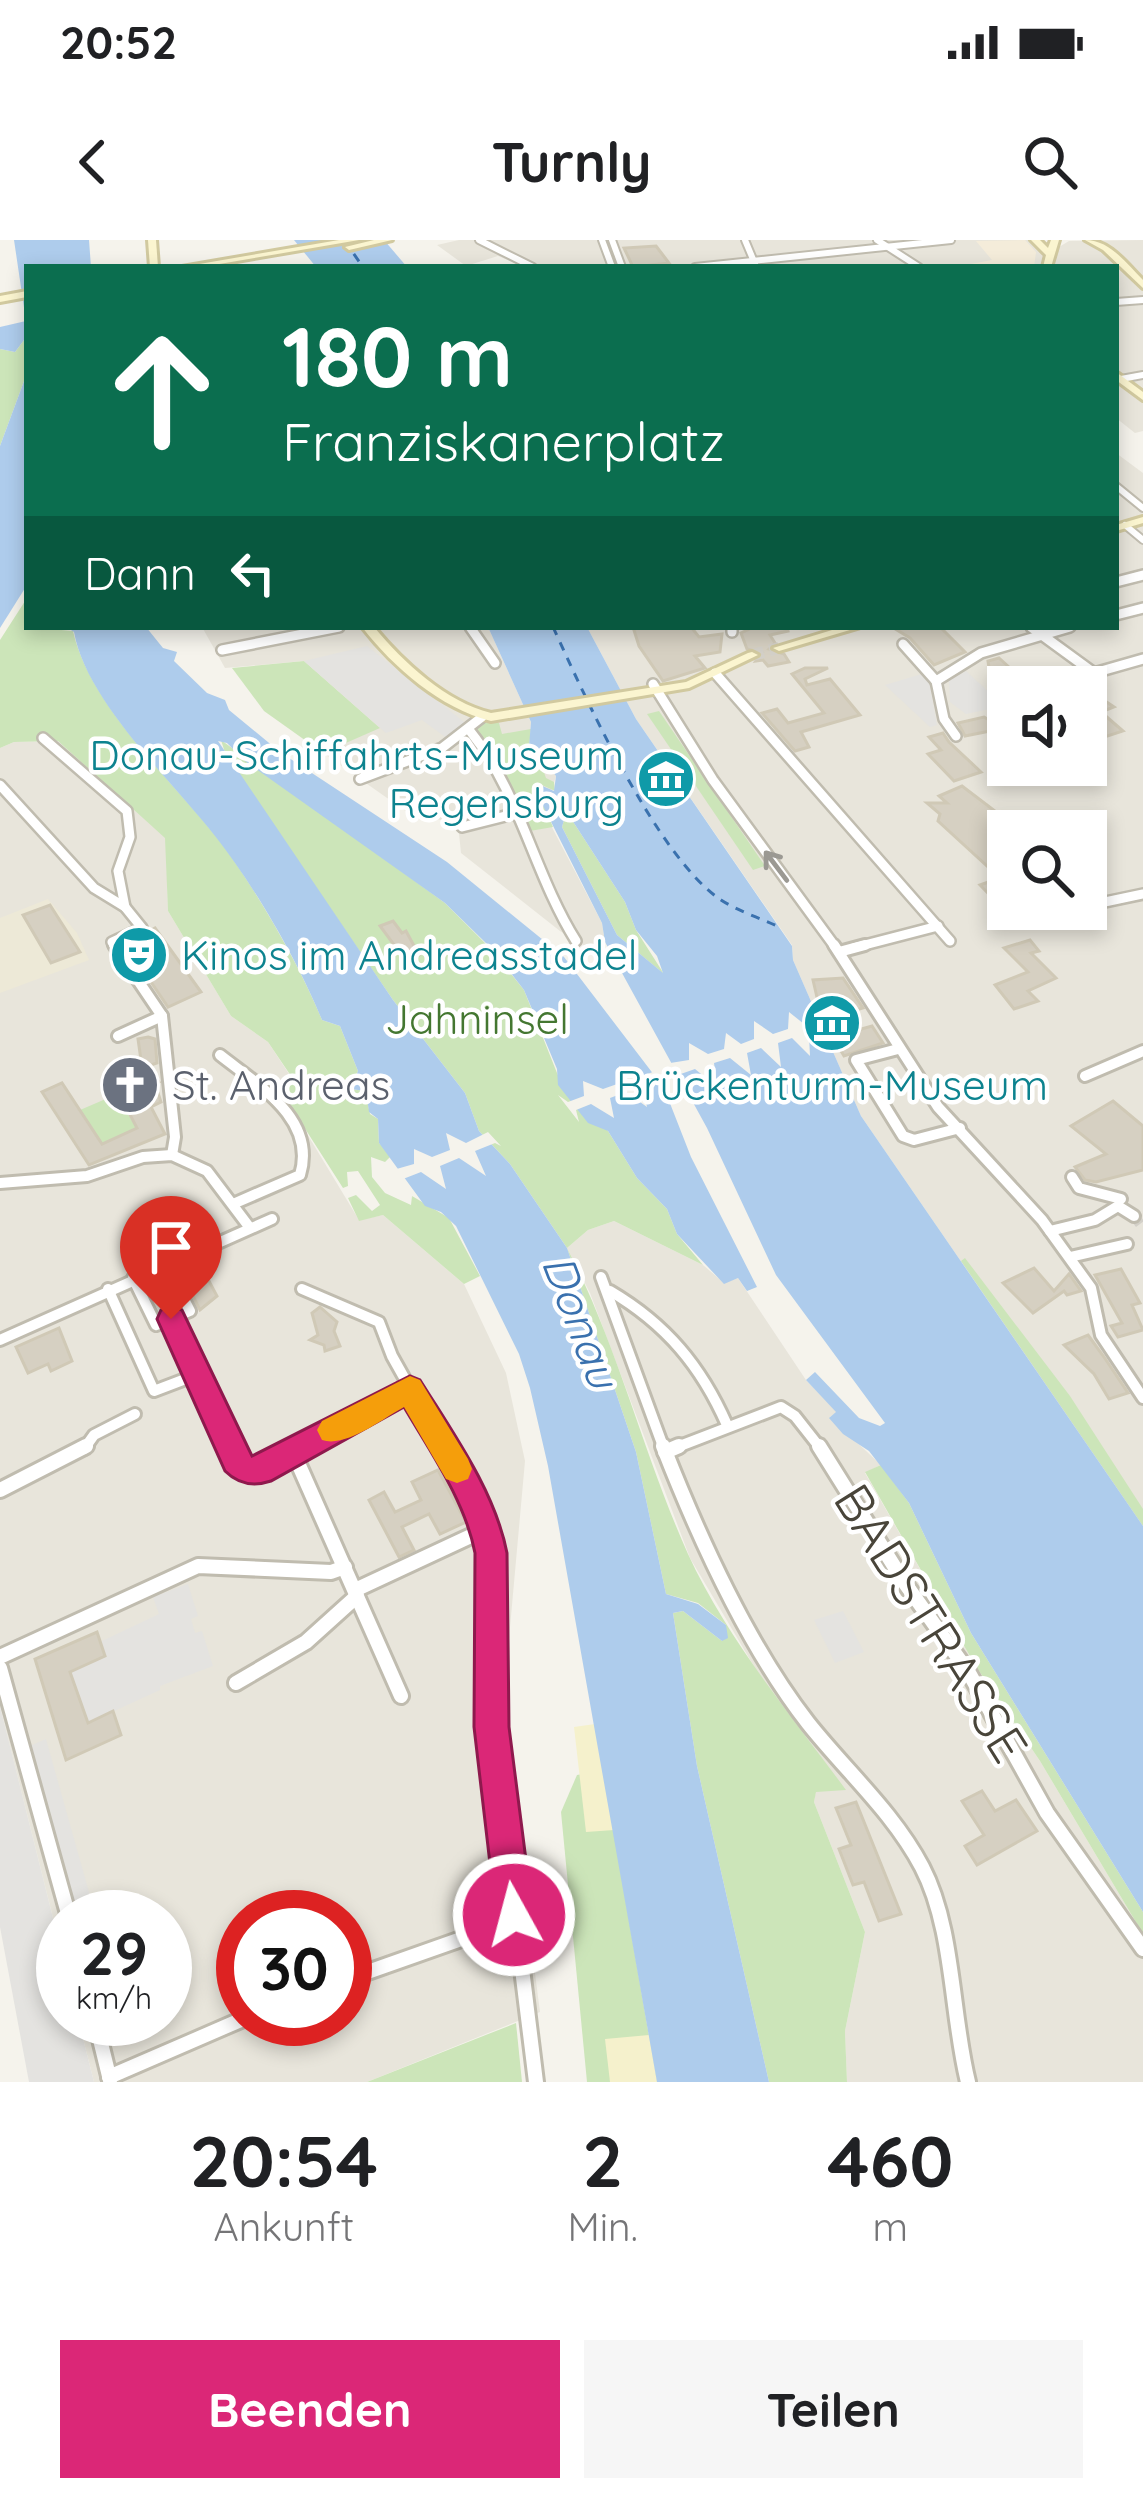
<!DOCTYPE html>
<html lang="de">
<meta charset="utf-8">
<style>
body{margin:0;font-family:Quicksand,sans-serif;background:#f6f6f6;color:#202124;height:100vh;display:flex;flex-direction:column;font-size:45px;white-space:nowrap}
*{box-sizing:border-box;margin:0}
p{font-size:39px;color:#757577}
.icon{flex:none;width:66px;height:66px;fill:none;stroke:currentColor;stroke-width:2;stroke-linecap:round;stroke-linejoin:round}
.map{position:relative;height:1842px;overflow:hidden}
.sheet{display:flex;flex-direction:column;background:#fff;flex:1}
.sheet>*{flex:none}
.banner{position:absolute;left:24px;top:24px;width:1095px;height:366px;border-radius:0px;box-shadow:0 6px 18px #0003;background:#0b6e4f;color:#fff;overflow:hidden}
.buttons{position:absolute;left:987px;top:426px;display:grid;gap:24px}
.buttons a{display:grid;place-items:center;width:120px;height:120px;border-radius:0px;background:#fff;box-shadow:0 6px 18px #0003;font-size:60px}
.speed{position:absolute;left:36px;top:1650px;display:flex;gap:24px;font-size:60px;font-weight:700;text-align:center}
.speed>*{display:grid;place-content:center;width:156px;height:156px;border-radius:50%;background:#fff;box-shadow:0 6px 18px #0003;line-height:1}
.speed small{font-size:30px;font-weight:400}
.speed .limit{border:18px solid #d22;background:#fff;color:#111}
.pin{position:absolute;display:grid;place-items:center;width:102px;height:102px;color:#fff;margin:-123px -51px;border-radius:50% 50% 50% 0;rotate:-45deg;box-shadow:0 0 12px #0007}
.pin .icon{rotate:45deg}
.me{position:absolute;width:132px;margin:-66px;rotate:353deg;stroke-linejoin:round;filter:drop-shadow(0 0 9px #0008)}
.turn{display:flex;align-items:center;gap:42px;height:252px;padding:0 60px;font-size:54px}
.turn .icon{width:156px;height:156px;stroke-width:2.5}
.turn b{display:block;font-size:84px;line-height:102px}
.then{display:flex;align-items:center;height:114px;padding:0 60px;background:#0003;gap:24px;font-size:45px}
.eta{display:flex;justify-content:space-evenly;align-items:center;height:204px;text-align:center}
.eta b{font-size:72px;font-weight:700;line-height:84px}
.action{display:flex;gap:24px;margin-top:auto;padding:24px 60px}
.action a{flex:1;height:138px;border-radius:0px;background:#db2777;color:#fff;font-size:48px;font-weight:700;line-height:138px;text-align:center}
.action a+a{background:#f6f6f6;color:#202124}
.status{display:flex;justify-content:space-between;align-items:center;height:84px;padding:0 60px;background:#fff;direction:ltr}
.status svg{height:33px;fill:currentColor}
header{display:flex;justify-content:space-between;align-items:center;height:156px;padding:0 60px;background:#fff;font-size:54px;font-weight:700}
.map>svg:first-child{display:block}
.residential{fill:#e8e5db;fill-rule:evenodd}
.commercial{fill:#f4ecda}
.education{fill:#ede9d7}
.green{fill:#cce5b9}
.sand{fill:#f5f1cc}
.parking{fill:#e4e3e0}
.water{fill:#aeccec;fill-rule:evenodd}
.pier{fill:#f5f3ec}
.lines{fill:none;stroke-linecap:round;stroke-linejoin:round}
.ferry{stroke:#3a71ae;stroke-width:3;stroke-dasharray:9 8;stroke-linecap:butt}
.building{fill:#d6d0c2;stroke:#d0c9b6;stroke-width:3}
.street-tunnel{stroke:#d3d0c8;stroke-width:10;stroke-dasharray:10 6;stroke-linecap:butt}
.secondary-tunnel{stroke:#d3d0c8;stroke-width:12;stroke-dasharray:12 6;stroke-linecap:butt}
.street-far3-casing{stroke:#c0bcaf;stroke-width:10}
.street-far2-casing{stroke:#c0bcaf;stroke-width:14}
.street-far1-casing{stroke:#c0bcaf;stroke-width:16}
.street-casing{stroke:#c0bcaf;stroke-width:20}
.secondary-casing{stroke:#d1c99f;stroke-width:6}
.street-far3{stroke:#fff;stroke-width:6}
.street-far2{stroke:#fff;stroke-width:9}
.street-far1{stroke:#fff;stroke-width:10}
.street{stroke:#fff;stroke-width:14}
.secondary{fill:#fbf5d0;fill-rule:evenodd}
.oneway{stroke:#9b9993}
.route{fill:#db2777;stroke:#8e194d;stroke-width:3}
.slow{fill:#f59e0b}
.labels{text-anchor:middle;stroke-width:9;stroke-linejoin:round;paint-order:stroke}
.culture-label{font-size:42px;fill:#0d838f;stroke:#fff;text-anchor:end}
.park-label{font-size:42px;fill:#447731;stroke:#fff}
.worship-label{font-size:42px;fill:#5b616d;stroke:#fff;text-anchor:start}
.water-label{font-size:45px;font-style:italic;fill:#3a71ae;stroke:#fff}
.near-street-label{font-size:51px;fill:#49453a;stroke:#fff}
</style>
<div class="status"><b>20:52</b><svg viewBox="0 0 49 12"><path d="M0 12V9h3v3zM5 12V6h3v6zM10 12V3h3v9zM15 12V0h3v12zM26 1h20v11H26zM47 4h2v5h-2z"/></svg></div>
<header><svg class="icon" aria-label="back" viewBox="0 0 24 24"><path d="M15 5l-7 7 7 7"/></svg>Turnly<svg class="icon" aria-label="search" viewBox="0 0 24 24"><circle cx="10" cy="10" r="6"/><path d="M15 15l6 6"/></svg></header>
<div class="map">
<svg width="1143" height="1842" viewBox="0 0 1143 1842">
<rect width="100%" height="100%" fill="#f5f3ec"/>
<g class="residential">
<polygon points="459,0 1028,0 1038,9 1054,10 1069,1 1143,0 1143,191 1135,193 1116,178 1116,27 524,27 498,16 466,26 437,5"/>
<path d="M1116,213L1143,233V1286L861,876L793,720L792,705L636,479L587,387H1116ZM1008,447H1086V525H1008ZM1008,591H1086V669H1008Z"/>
<polygon points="202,387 488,387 531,482 528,516 543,515 556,536 545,574 602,683 605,702 588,708 560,691 461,613 458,584 407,572 323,513 379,487 304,421 225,428"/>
<path d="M58,501L166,598L168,671L231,776L268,802L293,840L280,849L359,980L383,975L464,1044L506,1133L525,1221L502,1476L540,1772L367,1842H94L78,1779H165V1677H63V1718L0,1466V508L14,502ZM243,1677H345V1779H243Z"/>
<polygon points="614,981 703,1025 724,1043 738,1038 806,1140 837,1172 830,1177 881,1225 865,1233 975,1425 1040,1521 1143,1694 1143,1842 847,1842 845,1791 865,1692 814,1562 820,1525 775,1462 690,1318 590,1053 567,1008 588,990"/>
</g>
<polygon class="commercial" points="1025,0 1036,12 1034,27 955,27 992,20 976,1"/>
<polygon class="education" points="48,659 77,693 89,720 0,753 0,678"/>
<g class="green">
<polygon points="27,96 27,133 0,206 0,109 15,112"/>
<path d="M27,358V387L73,391C89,463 170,539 215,595C252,642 300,725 322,780L340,786L358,831L350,849L365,851L370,874L378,879L379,903L391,916L385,922L371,917L372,937L385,953L411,965L412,956L449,978L480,1036L464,1044L383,975L359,981L348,958L356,955L372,971L380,965L358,931L347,932L348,946L343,948L279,848L293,839L268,802L231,776L168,671L165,598L58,501L14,502L0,508V400Z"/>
<polygon points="304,421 380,488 323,513 264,471 232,428"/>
<polygon points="659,471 765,626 753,630 647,474"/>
<polygon points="477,483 499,483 502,494 531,489 528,516 536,510 545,519 540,521 546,538 554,542 555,551 542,545 536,549 553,587 524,592 470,491"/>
<path d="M221,500L445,663L492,710L524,750L559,838L608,891L637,938L667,969L677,994L703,1025L614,981L588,990L567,1008C618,1105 643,1214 688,1314C727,1399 791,1475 846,1550L816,1552L814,1562L865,1692L845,1791L847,1842H769L697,1526L673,1373L683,1371L722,1401L726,1385L698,1363L666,1354L636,1212L567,1008L510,924L479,891L465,853L393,760L226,516Z"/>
<polygon points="564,580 572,580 625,662 636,690 664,734 617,695 562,587"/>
<polygon points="115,855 137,888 102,904 80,870"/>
<polygon points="965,1018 1070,1156 1143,1269 1143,1286 961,1021"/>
<polygon points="881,1225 909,1263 971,1393 1143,1672 1143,1694 1040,1521 975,1425 865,1232"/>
<polygon points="603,1530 657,1842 587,1842 561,1572 577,1535"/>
<polygon points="516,1783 522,1842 367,1842"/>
</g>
<g class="sand">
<polygon points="595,1484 614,1590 586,1592 574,1487"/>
<polygon points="649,1795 657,1842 610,1842 605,1799"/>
</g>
<g class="parking">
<polygon points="367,406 468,485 448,499 422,480 386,493 304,421"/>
<polygon points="966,431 1004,466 966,474 950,462 949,441"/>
<polygon points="922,434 929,440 937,485 930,487 885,445"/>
<polygon points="188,1344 198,1376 191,1379 195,1393 202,1391 213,1426 160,1446 160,1450 88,1483 70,1432 105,1417 100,1402 159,1374 153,1357"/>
<polygon points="843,1371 864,1412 835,1423 814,1380"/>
<polygon points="0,1466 63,1718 63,1779 78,1779 94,1842 29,1842 0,1687"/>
<polygon points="46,1499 96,1677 78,1677 30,1506"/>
</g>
<g class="water">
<polygon points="14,0 89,0 91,27 27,27 27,96 15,112 0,109 0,87 26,81"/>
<polygon points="294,0 384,0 407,27 316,27"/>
<polygon points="27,133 27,345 0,388 0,206"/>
<path d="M66,387H146L163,408L177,412L174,421L207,453L225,460L229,470L280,512L447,622L564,717L664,848L691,917L757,1047L747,1051L738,1038L724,1044L677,994L667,969L637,938L608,891L588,883L558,845L557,829L524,750L492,709L445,663L245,521L227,503L218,501L393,760L465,853L479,891L510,924L567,1008L636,1212L666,1354L698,1364L726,1385L728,1398L722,1401L683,1371L673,1373L697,1526L769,1842H657L548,1226L530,1148L519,1114L456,986L441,972L425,966L379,903L378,879L369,872L366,851L350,849L358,831L340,786L322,780C299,723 254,645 215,596C173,542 86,461 74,392Z"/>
<path d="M488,387H587L636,479L792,706L793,720L861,876L1143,1286V1672L971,1393L909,1263L869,1211L843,1194L829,1178L836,1172L806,1140L815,1132L859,1178L880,1186L885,1183L776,1035L707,888L605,702L602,683L537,554L540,545L554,551L556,536L537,510L528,518L531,482ZM564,580H572L625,662L636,690L657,716L663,733L617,695L562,587Z"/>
</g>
<g class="pier">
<polygon points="789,772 804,784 822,779 828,788 831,796 809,796 810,816 792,798 778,803 781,827 761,808 747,813 751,835 730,818 714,823 717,847 695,829 675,836 674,842 664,824 689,820 689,803 708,814 724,809 726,793 741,804 754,799 754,781 773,794 788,789"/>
<polygon points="619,826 637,838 658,830 665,840 643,847 647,867 626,852 610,858 614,878 591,864 576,870 579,882 558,855 568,862 584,856 583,841 603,849 620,843"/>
<polygon points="488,892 501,906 495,903 475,911 486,936 459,918 440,926 446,949 421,932 403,939 413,958 393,930 414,924 414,909 432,917 450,910 446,893 466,903"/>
</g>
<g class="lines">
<g class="ferry">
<polyline points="344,0 363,27"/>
<path d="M553,387C586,459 657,617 721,660C738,671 760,678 779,687"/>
</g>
</g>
<g class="building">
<polygon points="656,6 669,23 633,27 624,8"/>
<polygon points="633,387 691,387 699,397 722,394 720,412 695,416 705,428 663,441 639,406"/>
<polygon points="754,387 787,387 788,391 770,395 775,403 769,409 784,414 789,422 768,426 763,420 756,421 762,413 747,409 741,393"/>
<polygon points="892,387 940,387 965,412 934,425 910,398"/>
<polygon points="999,418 1021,438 1027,437 1038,447 1008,446 1008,459 994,446 1004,442 989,428 988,421"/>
<polygon points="805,428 828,428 805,439 807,445 830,439 860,475 801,492 809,507 795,511 762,473 777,469 788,483 824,473 792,434"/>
<polygon points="1096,455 1114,467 1101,472 1123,491 1086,503 1086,459"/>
<polygon points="984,477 996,484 1008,482 1008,509 990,491 965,496 958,483"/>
<polygon points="943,493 949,502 981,532 954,541 928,514 941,510 929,497"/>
<polygon points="962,546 1021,591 1008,591 1008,669 1035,673 1012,678 980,645 1000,638 938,581 940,574 927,563 947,563 939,556"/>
<polygon points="50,665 80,712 51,723 23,675"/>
<polygon points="393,681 402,693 406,691 419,715 406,721 380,686"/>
<polygon points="155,688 201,752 168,767 126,705"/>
<polygon points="1030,700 1039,711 1031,713 1056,738 1028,751 1038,761 1014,769 995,745 1028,732 1004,708"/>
<polygon points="843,738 863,768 834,777 844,794 872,786 883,803 844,816 822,779 813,740"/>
<polygon points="148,797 155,799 157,823 148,826 159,842 155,844 161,862 151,867 165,894 89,925 42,852 62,843 102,904 137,888 117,850 109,854 103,846 121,833 121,819 141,820 138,799"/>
<polygon points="1113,861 1143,886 1143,930 1096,942 1085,940 1075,927 1106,914 1071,886"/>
<polygon points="202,1028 217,1056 200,1070 183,1036"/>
<polygon points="1034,1028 1054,1051 1069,1034 1081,1051 1067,1055 1064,1051 1033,1073 1003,1043"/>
<polygon points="1121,1029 1140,1063 1132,1065 1143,1090 1118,1097 1111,1086 1122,1083 1095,1035"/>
<polygon points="320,1067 337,1082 334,1091 340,1106 325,1111 324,1105 310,1100 318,1095 312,1073"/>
<polygon points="59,1088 72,1121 51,1131 48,1124 28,1133 16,1107"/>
<polygon points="1088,1095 1104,1117 1128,1153 1109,1159 1094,1134 1064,1105"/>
<polygon points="438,1230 466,1282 440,1294 429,1274 402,1287 414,1310 399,1317 369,1260 384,1252 395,1272 421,1260 412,1242"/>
<polygon points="97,1392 105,1416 70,1432 88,1483 113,1471 121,1495 66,1520 35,1419"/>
<polygon points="982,1551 995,1571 1016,1560 1037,1591 977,1625 965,1606 984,1595 962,1561"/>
<polygon points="856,1562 901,1674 879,1681 864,1642 853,1645 839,1609 851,1605 836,1568"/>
</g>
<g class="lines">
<polyline class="street-tunnel" points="1134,976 1143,988"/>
<polyline class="secondary-tunnel" points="752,415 779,408"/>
<defs>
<g id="street-far3">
<polyline points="479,0 533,27"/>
<polyline points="602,0 612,27"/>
<polyline points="612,0 622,27"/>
<polyline points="745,0 755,24"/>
<polyline points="877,0 919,27"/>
<polyline points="695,27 951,0"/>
<polyline points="1116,62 1143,60"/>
<polyline points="1121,139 1143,135"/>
<polyline points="1116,246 1143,268"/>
<polyline points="1125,285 1143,300"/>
</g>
<g id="street-far2">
<polyline points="1116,342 1143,335"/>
<polyline points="1116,375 1143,368"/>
<polyline points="470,387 495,423"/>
<polyline points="732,387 732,392"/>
<polyline points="1031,387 1094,433 1143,419"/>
<polyline points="903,404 936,441"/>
<polyline points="222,410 339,387"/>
<polyline points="715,433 950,701"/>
<polyline points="653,444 713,540 836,708"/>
<path d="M470,491C520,553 534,634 576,701"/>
<polyline points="956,496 944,479 936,441 981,413 1070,387"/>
<polyline points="43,498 127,571 130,597 118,631 125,667"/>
<polyline points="360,539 442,508 482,477"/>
<polyline points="0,545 94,648 125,667 142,688 112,702 116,708"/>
<polyline points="462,587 517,573"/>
<polyline points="1086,666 1143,654"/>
<polyline points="853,708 938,686"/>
</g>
<g id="street-far1">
<polyline points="114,705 162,776 175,897 172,915"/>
<polyline points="834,705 938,867 1042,980 1091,1048 1101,1095 1143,1158"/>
<polyline points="839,712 865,705"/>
<polyline points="118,796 162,776"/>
<polyline points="898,809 856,820 903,896 914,900 960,888"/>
<path d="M220,815C258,845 317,879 300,935L233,964"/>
<polyline points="1085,836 1143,811"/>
<polyline points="1072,937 1079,948 1121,959"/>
<polyline points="0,943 87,936 143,917 172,915 207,931 250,988"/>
<polyline points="1050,991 1095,980 1118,966 1134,976"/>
<polyline points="1070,1017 1127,1004"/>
<polyline points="166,1024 190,1071 171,1079 230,1209"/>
<polyline points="601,1037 664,1209"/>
<polyline points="133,1038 156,1085 171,1079"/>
<polyline points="108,1049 154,1151 196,1135"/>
<polyline points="302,1049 379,1082 392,1116 444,1209"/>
<path d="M610,1051C666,1084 701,1126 727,1185"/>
<polyline points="0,1100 272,979"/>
<polyline points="84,1209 94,1195 135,1174"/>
<polyline points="300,1209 409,1149"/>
<polyline points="672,1209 781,1167 795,1176 821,1209"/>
</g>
<g id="street">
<polyline points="229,1206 244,1229 260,1231 305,1206"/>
<polyline points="442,1206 470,1255 491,1313 492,1487 536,1842"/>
<path d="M663,1206C699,1298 747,1405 808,1483C846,1531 893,1572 922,1627C954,1688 951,1774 968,1842"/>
<polyline points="819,1206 904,1342 969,1433 1047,1573 1143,1709"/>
<polyline points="665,1212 679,1206"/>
<polyline points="294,1214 401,1456"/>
<polyline points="0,1250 86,1206"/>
<polyline points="355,1350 486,1289"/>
<polyline points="0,1417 198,1326 331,1332 345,1327"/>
<polyline points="0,1428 69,1677"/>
<polyline points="236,1443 306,1402 357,1356"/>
<polyline points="345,1740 515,1680"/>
<polyline points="95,1779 110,1840"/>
<polyline points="109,1837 243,1779"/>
</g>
<g id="secondary">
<polygon points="148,0 156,0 158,27 150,27"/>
<polygon points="339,0 359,0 202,27 182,27"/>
<polygon points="374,0 392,0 349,10 345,7"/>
<polygon points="1031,0 1040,0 1048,8 1051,0 1059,0 1051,27 1043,27 1046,15"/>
<path d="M1085,0C1110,0 1126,23 1143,40V48L1103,10Z"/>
<polygon points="27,51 27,57 0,62 0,56"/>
<polygon points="1116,132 1143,152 1143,160 1116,140"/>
<polygon points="1143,277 1143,283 1116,291 1116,285"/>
<path d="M362,387H374C403,422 446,462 491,473L686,442L748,413L752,412L758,415L689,448L491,481C440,468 394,428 362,387Z"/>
<polygon points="842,387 860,387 779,411 773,408"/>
</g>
</defs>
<use href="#street-far3" class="street-far3-casing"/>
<use href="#street-far2" class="street-far2-casing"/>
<use href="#street-far1" class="street-far1-casing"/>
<use href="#street" class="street-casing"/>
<use href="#secondary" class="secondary-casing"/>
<use href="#street-far3" class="street-far3"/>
<use href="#street-far2" class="street-far2"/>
<use href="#street-far1" class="street-far1"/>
<use href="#street" class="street"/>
<use href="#secondary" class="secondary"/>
</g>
<defs><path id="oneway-shaft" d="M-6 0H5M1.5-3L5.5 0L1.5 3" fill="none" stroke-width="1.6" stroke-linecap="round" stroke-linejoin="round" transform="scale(3)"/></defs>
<use class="oneway" href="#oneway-shaft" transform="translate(776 626) rotate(-127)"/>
<path class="route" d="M171,1067L182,1070L252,1216L410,1136L420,1140C453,1193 495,1251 507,1313L509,1487L533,1675L527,1688L514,1693L501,1688L496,1675L474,1487L475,1313C465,1261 431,1213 404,1167L271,1241C253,1247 238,1244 225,1231L157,1079L161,1070Z"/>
<path class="slow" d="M410,1136L420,1140L468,1219L472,1229L468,1239L457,1243L446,1239L404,1167C382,1179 346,1208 322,1200L317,1190L322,1181Z"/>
<defs>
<symbol id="museum-disc" viewBox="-11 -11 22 22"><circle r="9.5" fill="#0f9aa8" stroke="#fff"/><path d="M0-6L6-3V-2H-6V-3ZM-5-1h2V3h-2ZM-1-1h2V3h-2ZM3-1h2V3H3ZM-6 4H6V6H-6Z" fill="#fff"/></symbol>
<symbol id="theatre-disc" viewBox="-11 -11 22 22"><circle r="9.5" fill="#0f9aa8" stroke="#fff"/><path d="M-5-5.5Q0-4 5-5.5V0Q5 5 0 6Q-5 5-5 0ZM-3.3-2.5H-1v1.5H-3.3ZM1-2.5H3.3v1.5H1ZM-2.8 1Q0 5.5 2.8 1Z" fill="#fff"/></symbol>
<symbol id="church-disc" viewBox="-11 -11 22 22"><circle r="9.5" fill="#6b7280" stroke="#fff"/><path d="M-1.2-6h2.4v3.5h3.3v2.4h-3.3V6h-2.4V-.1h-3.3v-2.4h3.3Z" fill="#fff"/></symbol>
</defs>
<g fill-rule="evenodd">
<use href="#museum-disc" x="633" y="506" width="66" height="66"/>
<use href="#theatre-disc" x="106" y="682" width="66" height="66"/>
<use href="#museum-disc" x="799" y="750" width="66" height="66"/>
<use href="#church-disc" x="97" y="812" width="66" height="66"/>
</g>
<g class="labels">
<g class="culture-label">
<text x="624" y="530">Donau-Schiffahrts-Museum<tspan x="624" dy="48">Regensburg</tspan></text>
<text x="181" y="730" text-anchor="start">Kinos im Andreasstadel</text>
<text x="832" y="860" text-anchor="middle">Brückenturm-Museum</text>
</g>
<g class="park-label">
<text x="477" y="794">Jahninsel</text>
</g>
<g class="worship-label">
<text x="172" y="860">St. Andreas</text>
</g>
<g class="water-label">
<text transform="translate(581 1081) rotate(69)" y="16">Donau</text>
</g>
<g class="near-street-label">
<text transform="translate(931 1383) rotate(58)" y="18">BADSTRASSE</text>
</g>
</g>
</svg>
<div class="buttons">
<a><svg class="icon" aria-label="sound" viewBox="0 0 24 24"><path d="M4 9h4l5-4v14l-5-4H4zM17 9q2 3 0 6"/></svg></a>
<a><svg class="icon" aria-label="search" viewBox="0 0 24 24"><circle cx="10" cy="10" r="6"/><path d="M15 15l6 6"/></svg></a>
</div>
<div class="speed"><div>29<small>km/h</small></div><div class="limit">30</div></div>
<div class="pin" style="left:171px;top:1079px;background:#d93025"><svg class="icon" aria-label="arrive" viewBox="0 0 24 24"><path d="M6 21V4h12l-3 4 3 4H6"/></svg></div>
<svg class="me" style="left:514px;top:1675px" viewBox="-20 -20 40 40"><circle r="17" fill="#db2777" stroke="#fff" stroke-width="3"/><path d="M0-11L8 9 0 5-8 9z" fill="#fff"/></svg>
<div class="banner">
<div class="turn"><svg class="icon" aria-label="ahead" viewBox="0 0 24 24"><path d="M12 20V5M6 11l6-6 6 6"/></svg><div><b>180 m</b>Franziskanerplatz</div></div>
<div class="then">Dann<svg class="icon" aria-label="left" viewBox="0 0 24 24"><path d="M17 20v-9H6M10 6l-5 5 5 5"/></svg></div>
</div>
</div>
<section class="sheet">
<div class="eta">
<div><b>20:54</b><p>Ankunft</p></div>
<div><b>2</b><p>Min.</p></div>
<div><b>460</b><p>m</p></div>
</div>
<div class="action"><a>Beenden</a><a>Teilen</a></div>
</section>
